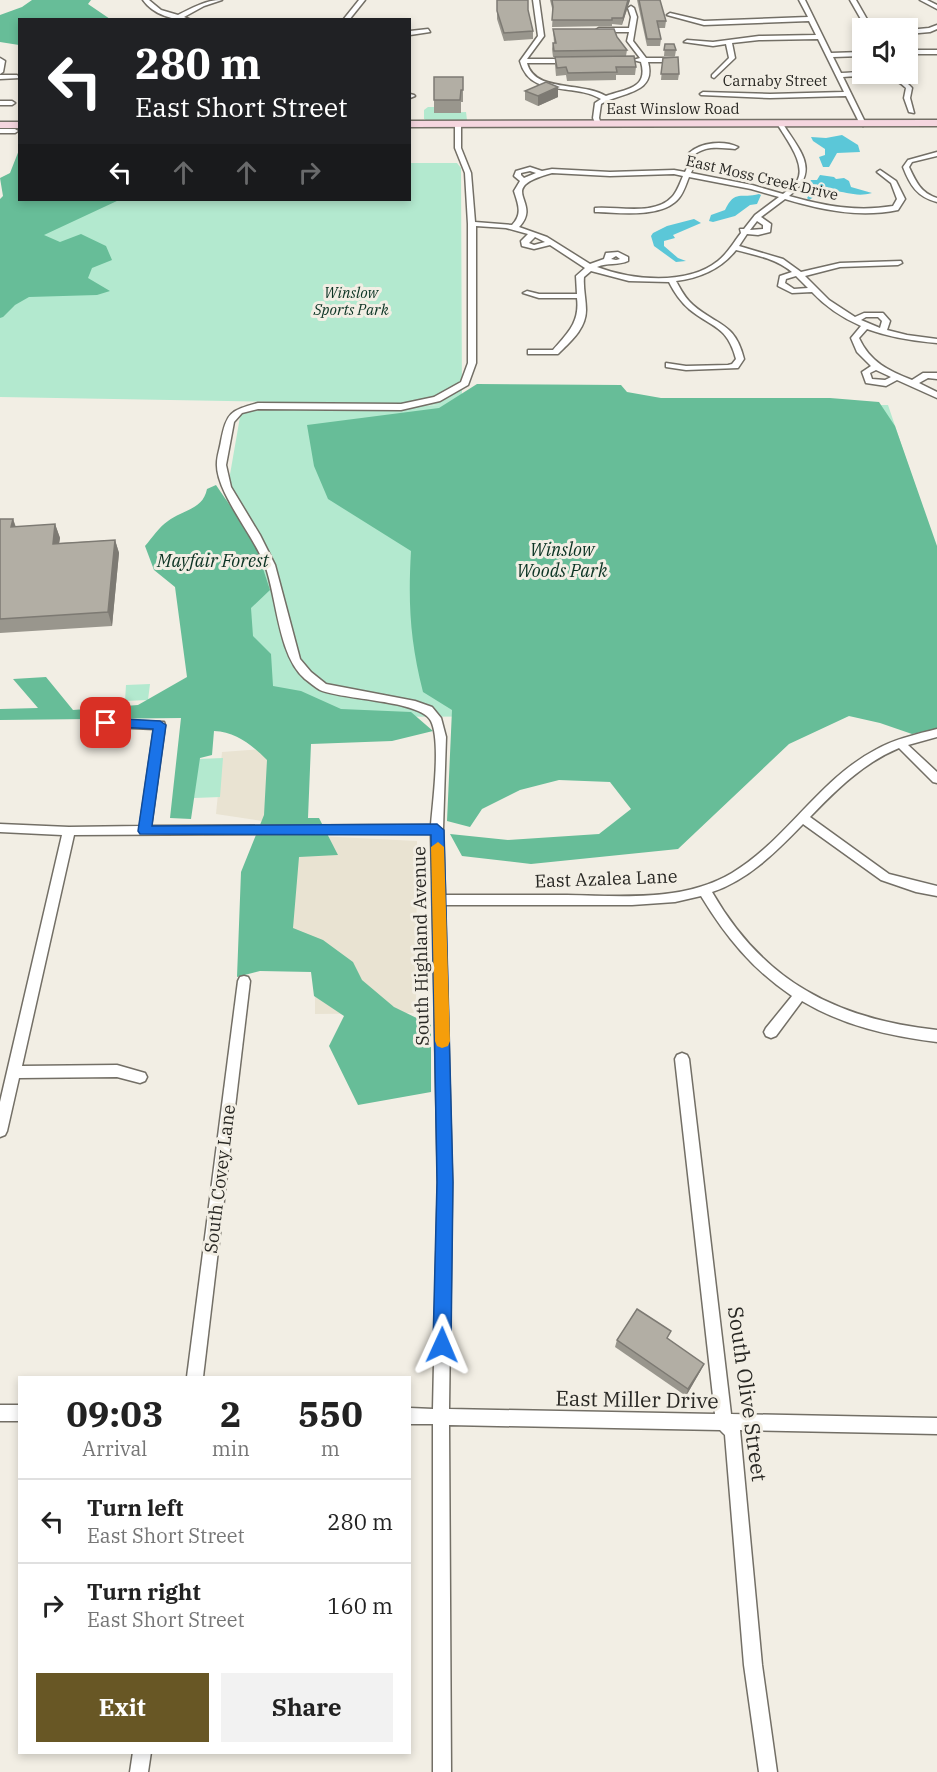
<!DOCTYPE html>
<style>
body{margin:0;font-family:"IBM Plex Serif",serif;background:#f2f2f2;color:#222;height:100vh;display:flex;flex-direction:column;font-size:22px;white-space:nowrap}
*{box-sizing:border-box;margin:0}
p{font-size:20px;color:#767676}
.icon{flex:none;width:33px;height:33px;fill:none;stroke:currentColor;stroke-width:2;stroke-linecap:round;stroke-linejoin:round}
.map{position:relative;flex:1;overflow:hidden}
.panel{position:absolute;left:18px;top:1376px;width:393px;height:378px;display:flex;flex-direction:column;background:#fff;border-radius:0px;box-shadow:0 3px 9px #0003}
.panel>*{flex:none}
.guide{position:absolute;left:18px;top:18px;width:393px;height:183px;border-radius:0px;box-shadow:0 3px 9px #0003;background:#202124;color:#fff;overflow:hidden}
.fabs{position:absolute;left:852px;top:18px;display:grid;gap:12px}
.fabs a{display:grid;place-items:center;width:66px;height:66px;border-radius:0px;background:#fff;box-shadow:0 3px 9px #0003;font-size:30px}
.pin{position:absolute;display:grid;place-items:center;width:51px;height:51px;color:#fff;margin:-26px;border-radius:12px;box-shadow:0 3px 9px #0006}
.me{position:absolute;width:66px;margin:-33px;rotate:1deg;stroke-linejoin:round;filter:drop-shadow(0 0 4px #0008)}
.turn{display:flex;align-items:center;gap:21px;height:126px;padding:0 18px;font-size:27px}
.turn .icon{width:78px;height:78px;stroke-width:2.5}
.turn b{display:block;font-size:42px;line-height:51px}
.lanes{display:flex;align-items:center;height:57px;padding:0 18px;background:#0003;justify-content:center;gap:30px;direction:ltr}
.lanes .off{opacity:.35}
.eta{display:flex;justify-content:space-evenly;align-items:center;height:102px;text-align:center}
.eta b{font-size:36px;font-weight:800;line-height:42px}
.button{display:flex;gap:12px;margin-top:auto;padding:12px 18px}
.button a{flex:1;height:69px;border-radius:0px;background:#685725;color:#fff;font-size:24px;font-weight:800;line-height:69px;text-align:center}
.button a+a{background:#f2f2f2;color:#222}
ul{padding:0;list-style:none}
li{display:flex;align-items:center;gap:18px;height:84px;padding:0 18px;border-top:2px solid #e0e0e0}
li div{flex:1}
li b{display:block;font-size:22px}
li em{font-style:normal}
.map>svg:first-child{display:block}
.built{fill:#e9e3d2}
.green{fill:#b3e9cf}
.forest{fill:#67bd98}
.water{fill:#5bc7d8}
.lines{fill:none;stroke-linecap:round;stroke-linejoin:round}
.street-casing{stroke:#736f66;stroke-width:3}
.secondary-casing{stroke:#736f66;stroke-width:3}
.street{fill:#fff;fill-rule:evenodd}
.secondary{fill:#f5d6df;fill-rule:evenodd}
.wall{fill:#99968d}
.shaded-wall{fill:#7d7a73}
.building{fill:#b2aea4;stroke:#7d7a73;stroke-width:1.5}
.route{fill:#1a73e8;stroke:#114b97;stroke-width:1.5}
.slow{fill:#f59e0b}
.labels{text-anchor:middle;stroke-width:6;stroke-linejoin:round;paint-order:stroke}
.far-street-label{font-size:15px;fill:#292824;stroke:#f2eee4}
.far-park-label{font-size:15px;font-style:italic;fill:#0b3323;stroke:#f2eee4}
.park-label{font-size:18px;font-style:italic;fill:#0b3323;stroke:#f2eee4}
.street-label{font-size:18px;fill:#292824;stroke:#f2eee4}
.near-street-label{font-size:21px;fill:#292824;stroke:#f2eee4}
</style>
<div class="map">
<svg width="937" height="1772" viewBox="0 0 937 1772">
<rect width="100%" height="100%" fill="#f2eee4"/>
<polygon class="built" points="264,749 274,769 278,834 417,841 416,1013 315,1014 315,965 281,964 262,821 216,814 222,752"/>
<g class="green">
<polygon points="428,107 434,107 434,113 466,112 467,120 430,122 424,119 424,110"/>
<polygon points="410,163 457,163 461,168 462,405 888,405 937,550 937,716 188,717 241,411 443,405 0,397 0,219 20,200 410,200"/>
<polygon points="150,684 148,700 125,701 126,685"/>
<polygon points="223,758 220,797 194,798 198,759"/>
</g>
<g class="forest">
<polygon points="32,0 91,0 88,4 110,19 20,20 19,45 0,42 0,15 22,7"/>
<polygon points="19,150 20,200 119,200 44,235 60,242 81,234 106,246 112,260 92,268 88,278 110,291 97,295 29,297 15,305 3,317 0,318 0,199 3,196 0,178 10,173"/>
<path d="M477,384L621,385L627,392L661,398H830L879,402L895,426L937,546V729L912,734L880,723L849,716L789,744L678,849L531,864L462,856L450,834L508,840L599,834L631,809L610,782L559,780L520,790L482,809L470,827L447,821L452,710L423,692C410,640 408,604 411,551L328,499L314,466L307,425L439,408Z"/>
<path d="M216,485L254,541L270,590L251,608L253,636L271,654L273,686L301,691L341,709L411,712L433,731L392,741L311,744L308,818H319L338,855L299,857L293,928L323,940L353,962L362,980L394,1007L431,1025V1092L358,1105L329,1046L344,1016L314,996L311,972L260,971L237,977L241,872L264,815L267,760C252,745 236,732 214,731L212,755L200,758L191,819L170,818L181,718L0,720V709L38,708L13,679L46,677L73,710L138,705L187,677L175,587L154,570L145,546C152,538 159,527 168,521C182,510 203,510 207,489Z"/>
</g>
<g class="water">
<polygon points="842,135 858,145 860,152 837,153 829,167 823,167 819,157 825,155 825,149 813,141 811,137 826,138"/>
<path d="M820,175L834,177L836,179L844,178L849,181L851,187L872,193C847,200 837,181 809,200L807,198L813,189L812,184L809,183L811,180H817Z"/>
<path d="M759,194L761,195L757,204L750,205L735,216L713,222L709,221L711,215L725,210C735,189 741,199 759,194Z"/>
<polygon points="694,219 701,223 673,235 675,238 664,241 664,246 678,258 686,261 676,262 654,246 651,236 653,233 667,226"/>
</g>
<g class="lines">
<defs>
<g id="street">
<path d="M143,0H149L161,10L178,15C192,8 205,0 222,0L204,6L184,17L191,20C173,20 154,15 143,0Z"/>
<polygon points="359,0 365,0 349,20 343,20"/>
<path d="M533,0H539L544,36L527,59H571L574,61L571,63H527C535,93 580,81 606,96C625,89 649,89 641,62L633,60L640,58L627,41L629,32H599L596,30L599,28H629L631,17L628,8L631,6L634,8L637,17L633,41L646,58H674L677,60L674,62H648C657,94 621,92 601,104L599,118L601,124L596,125L593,118L595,103L601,99C573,82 530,99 520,61L538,36Z"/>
<path d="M799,0H805L831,53L862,52V56L833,57L841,73C864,72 895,68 912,88L910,98L914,113L909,112L904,98L906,88C890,72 864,76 843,77L866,124L863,126L860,124L846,96L770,98L701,95L700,94L703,92L770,94L844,92L818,39L759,40L732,43L735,58L714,78L712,77V75L729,58L726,44L713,46L684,42L687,40L713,42L759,36L816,35L809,21L704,25L667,15L670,13L704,21L808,17Z"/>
<polygon points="850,0 856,0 872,28 866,28"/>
<polygon points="920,0 927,0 937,5 937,9"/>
<polygon points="937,25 937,29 930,32 908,34 908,30 929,28"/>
<polygon points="428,29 430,32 410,35 410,31"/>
<rect x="908" y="50" width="29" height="4"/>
<polygon points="0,58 5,61 3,72 0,74"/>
<polygon points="0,75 17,75 20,78 0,79"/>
<polygon points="410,94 414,95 415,96 410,98"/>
<polygon points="0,101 12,101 15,103 12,105 0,105"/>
<path d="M458,122L461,124V148L471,173L475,222L512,225C523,214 518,204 514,191L520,181L514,176L516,171L530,167L542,171L552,169L610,172L674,170L685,172L688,166L689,153C701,142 724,140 738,147L735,149C721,148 706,145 694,155V166L691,173L752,185L783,194C788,190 794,186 797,181C807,165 786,139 778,125L783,124C800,151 821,171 789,196C824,206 857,212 893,206L897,199L891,183L877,172L880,170L896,181L905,199L898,210C859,218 822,210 785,199L761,217L771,224L770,232L758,235L747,234L739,246L783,259L801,272L840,263L901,261L902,263L898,265L840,267L805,276L829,300L855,317L864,313H883L890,321L887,330L907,335L937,339V343C913,341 889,337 867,329L859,338C870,362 889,371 912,380L923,373H937V379L928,378L919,383L937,392V398L897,380L886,386L866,383L862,372L871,366L857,352L851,338L861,326C843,318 826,307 812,292L792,293L778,286L780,276L792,272C776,259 756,255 736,250C721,269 700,278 676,281C681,290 685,298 693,305C717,326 735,322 744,359L738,368L686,370L666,367V363L686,366L728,365L732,364L736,359C727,325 712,328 689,309C680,301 674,292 669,282L629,281L591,271L584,277C583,288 586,299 586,310C586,329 570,342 558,354H528V350H553C568,333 580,322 577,298H539L523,293L527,291L539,294H577L576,276L585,268L550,245L534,249L522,246L521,241L528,234L506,228L476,226V363L468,385L440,401L401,410L258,409L242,413L234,422L226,465L231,487L260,535L275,565L300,659L311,672L326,684L415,701L432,707L441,718L446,737L443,829L445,895C485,895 526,895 567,895C622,896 683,902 732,873C787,840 819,779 877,749C895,739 917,734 937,729V737L908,745L937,772V783L933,782L899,748C863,763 836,790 810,817L889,874L937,886V896L916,892L881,880L803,824C776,852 748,880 712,892C764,982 836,1019 937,1030V1042C889,1036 844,1026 802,1001L776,1036L771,1038L766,1036L764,1032L766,1028L792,996C752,969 726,937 701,896L675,902L632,905H445L452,1182L449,1409L715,1414L675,1059L677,1055L682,1053L687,1055L689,1059L731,1414L937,1418V1434L740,1430L762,1665L777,1772H759L744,1665L725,1435L720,1430L449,1425L451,1772H433V1424H410V1408L433,1409L438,1182L431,833L74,835L22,1066L117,1065L145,1073L147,1077L145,1081L140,1083L117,1077L19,1078L7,1131L5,1135L0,1137V1102L62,835L0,832V824L69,827L140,826L154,729L88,726L84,725L83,722L84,719L164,722L165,725L151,826L431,825C433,800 441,741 431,721C421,700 342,700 320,690C315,687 309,682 305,679C278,656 277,598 265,565C254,536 215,491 217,463C217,456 220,448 221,441C227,412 230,411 258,403L401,404L434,397L461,382L468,363V224L465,173L455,148V124ZM530,171L536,173L524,178L521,175V173ZM552,173L610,176L674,174L683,176C680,183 677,192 672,197C655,216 617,206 595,208V212H598C621,213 663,218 679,198C684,192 686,184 689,177L751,189L779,197L755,215L744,229H740L741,233C733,243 728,253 718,261C687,286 631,280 597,267C608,262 617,266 628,261V257L618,252L606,253L604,259L590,264L547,237L519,227C544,201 493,189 552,173ZM757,221L763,225V229L750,230ZM535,237L545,242L534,245L529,243ZM616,256L620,259L616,260L611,259ZM796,276L808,288L794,289L785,283L786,279ZM866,317H878L882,321L880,328L861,320ZM876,370L891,377L885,380L872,379L870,373Z"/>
<polygon points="0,129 15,129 18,131 15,133 0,133"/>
<path d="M937,152V156L912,162L909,167C916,182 921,193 937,198V202C917,197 910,185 903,167L908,160Z"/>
<polygon points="244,976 248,977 250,981 203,1377 187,1377 238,981 240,977"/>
<rect x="0" y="1405" width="20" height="16"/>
<polygon points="133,1752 151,1752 148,1772 130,1772"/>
</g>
<g id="secondary">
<polygon points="937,120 937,126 410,127 410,121"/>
<rect x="0" y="122" width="20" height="6"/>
</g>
</defs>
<use href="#street" class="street-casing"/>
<use href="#secondary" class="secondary-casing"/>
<use href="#street" class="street"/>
<use href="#secondary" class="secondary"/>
</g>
<g class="wall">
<polygon points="497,0 528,10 533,31 533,39 504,41 497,19"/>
<polygon points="550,0 630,0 622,25 612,24 612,26 552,27 553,12"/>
<polygon points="637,0 660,0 666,21 665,28 658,28 661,39 660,46 647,46"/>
<polygon points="553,29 617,37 627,50 626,56 553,57 552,49 553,43 554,43"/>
<polygon points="665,44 676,50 675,56 664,56"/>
<polygon points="555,57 636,67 635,75 616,75 616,80 567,81 566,75 556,76 555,65"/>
<polygon points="663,58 679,74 678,80 661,80"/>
<polygon points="463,77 463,102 461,102 461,113 434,113 434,100"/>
<polygon points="525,91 558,97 538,106 525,100"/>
<polygon points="0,519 13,519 16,527 55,524 60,538 59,543 115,540 119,553 112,626 0,633"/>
<polygon points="669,1339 701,1370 686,1396 615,1347 617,1340"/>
</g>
<g class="shaded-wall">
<polygon points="628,0 630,0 622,25 623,18"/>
<polygon points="558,87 558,97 538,106 538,96"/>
<polygon points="13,519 17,532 11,527"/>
<polygon points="55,524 60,538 57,557 53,544"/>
<polygon points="115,540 119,553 112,626 108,612"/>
<polygon points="704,1364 701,1370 686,1396 688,1389"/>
</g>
<g class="building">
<polygon points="497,0 528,0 528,10 533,31 504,33 497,11"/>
<polygon points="552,0 628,0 623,18 612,18 612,20 552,20 553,7"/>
<polygon points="639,0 660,0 666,21 657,21 661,39 647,39"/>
<polygon points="553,29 614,29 617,37 627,50 554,51 553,43 556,43"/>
<polygon points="665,44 674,44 676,50 664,50"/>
<polygon points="634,56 636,67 616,67 617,72 568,73 566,67 557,68 555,57"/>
<polygon points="678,57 679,74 661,74 663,58"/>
<polygon points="434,77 463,77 463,90 461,90 460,100 434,100"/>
<polygon points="546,82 558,87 538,96 525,91"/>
<polygon points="0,519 13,519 11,527 55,524 53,544 115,540 108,612 0,619"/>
<polygon points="637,1309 671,1331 667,1338 704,1364 688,1389 617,1340"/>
</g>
<polygon class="route" points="106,718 160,721 166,725 152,826 437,824 444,830 453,1182 451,1345 448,1351 442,1354 436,1351 433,1345 437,1182 431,835 140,834 138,831 153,729 101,726 100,723"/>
<polygon class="slow" points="438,842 444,847 450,1041 448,1046 442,1048 437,1046 435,1041 431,847"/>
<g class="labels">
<g class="far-street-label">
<text x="775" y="86">Carnaby Street</text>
<text x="673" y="114">East Winslow Road</text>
<text transform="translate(762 178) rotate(13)" y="5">East Moss Creek Drive</text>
</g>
<g class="far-park-label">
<text x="351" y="298">Winslow<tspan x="351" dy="17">Sports Park</tspan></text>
</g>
<g class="park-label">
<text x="562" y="556">Winslow<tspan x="562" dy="21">Woods Park</tspan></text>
<text x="213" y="567">Mayfair Forest</text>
</g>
<g class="street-label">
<text transform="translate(606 879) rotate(-2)" y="6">East Azalea Lane</text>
<text transform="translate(421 946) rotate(-91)" y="6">South Highland Avenue</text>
<text transform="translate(220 1179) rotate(-83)" y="6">South Covey Lane</text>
</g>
<g class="near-street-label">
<text transform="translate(747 1394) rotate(82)" y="7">South Olive Street</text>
<text transform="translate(637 1400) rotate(1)" y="7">East Miller Drive</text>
</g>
</g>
</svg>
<div class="fabs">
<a><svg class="icon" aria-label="sound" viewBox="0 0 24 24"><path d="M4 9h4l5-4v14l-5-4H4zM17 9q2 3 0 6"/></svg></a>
</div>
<div class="pin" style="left:106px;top:723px;background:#d93025"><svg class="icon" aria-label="arrive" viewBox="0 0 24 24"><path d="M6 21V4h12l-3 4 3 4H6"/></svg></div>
<svg class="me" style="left:442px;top:1345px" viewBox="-20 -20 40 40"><path d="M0-17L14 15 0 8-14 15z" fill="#1a73e8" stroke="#fff" stroke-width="4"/></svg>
<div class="guide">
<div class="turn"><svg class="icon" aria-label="left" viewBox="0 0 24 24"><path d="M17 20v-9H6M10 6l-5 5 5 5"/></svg><div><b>280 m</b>East Short Street</div></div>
<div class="lanes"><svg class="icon" aria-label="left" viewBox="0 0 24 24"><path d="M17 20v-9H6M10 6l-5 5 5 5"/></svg><svg class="icon off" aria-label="ahead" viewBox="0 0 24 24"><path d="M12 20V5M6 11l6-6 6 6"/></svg><svg class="icon off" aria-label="ahead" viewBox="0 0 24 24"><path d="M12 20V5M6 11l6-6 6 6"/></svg><svg class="icon off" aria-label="right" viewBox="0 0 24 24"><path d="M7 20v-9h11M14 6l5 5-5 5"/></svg></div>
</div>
<section class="panel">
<div class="eta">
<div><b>09:03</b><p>Arrival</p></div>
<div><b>2</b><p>min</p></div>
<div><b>550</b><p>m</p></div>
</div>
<ul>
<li><svg class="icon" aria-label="left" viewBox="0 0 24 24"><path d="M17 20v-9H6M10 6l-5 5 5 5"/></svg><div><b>Turn left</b><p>East Short Street</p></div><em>280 m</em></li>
<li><svg class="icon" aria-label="right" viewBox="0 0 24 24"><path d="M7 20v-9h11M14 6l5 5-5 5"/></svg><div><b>Turn right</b><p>East Short Street</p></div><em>160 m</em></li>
</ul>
<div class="button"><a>Exit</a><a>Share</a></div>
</section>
</div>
